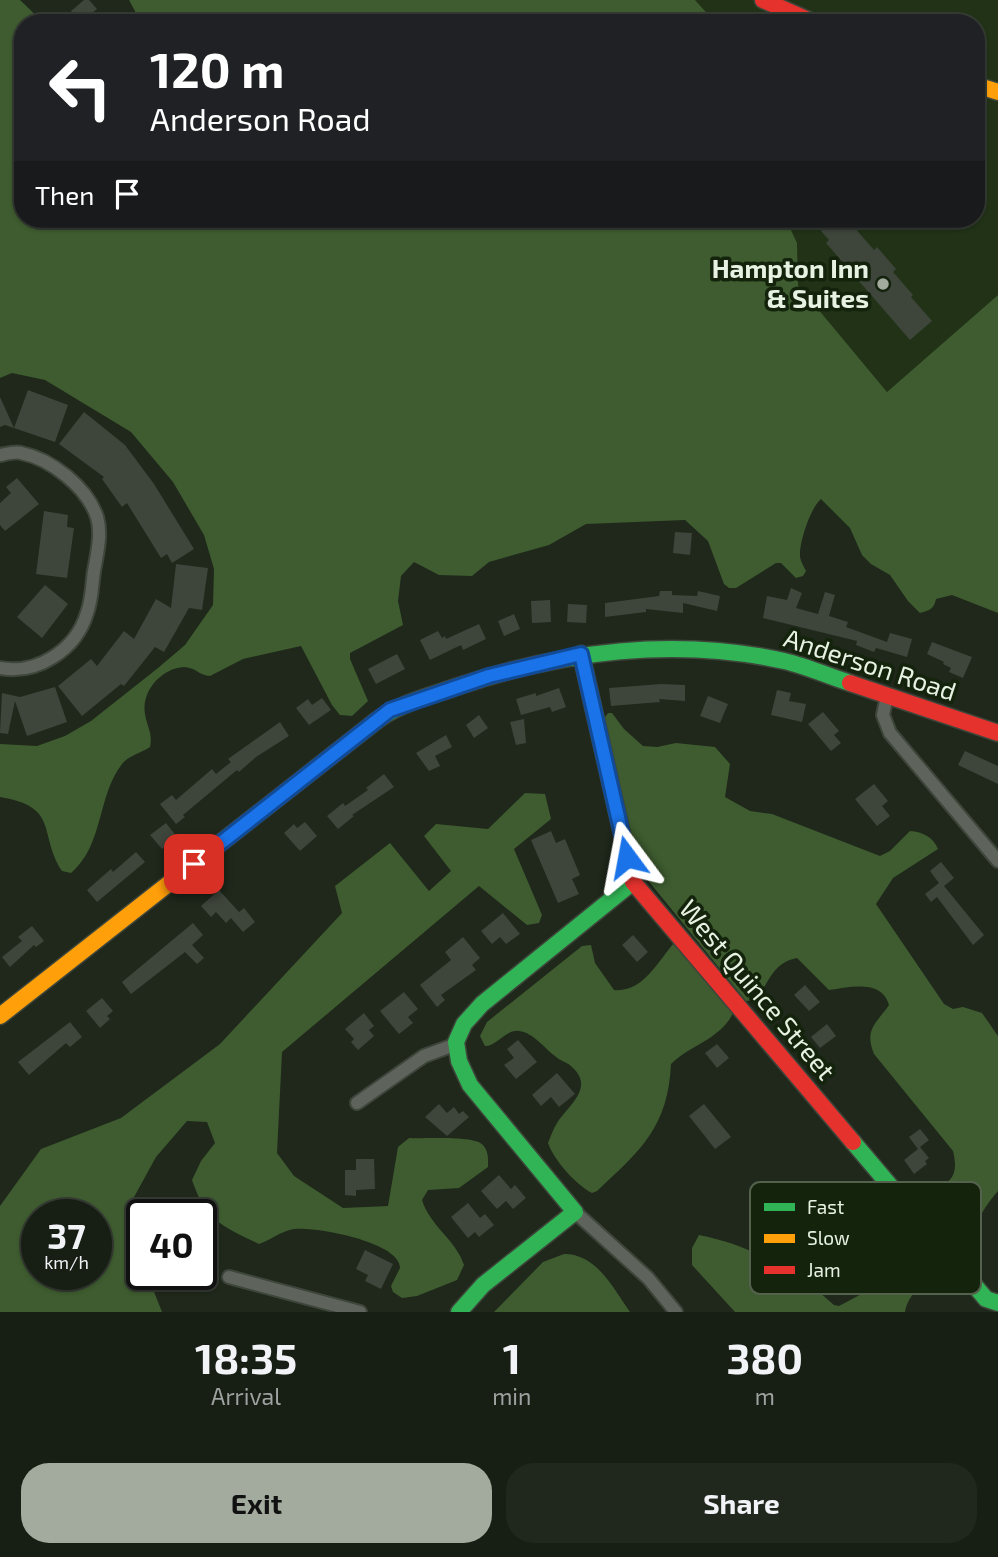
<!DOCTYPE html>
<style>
body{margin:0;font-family:"Exo 2",sans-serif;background:#20271d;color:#f1f3f6;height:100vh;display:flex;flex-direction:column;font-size:26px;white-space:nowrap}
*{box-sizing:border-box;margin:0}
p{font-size:23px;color:#9ea2a0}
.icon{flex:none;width:38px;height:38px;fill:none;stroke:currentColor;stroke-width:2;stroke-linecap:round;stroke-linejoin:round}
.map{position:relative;height:1312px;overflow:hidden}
.side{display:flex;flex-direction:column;background:#171e14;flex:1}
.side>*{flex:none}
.banner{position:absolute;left:14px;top:14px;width:971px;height:214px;border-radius:28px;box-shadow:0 2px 5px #0004,0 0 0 2px #363c34;background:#202124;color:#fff;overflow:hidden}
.speed{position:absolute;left:21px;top:1199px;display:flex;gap:14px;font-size:35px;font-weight:700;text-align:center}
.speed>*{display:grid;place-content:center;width:91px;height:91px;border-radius:50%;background:#171e14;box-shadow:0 2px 5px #0004,0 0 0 2px #363c34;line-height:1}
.speed small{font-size:18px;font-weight:400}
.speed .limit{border:4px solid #111;border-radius:10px;background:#fff;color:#111}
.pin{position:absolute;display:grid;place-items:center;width:60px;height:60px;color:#fff;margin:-30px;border-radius:14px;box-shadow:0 4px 10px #0006}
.me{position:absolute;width:77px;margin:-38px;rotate:347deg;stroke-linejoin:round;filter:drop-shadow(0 0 5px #0008)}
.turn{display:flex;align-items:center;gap:24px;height:147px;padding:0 21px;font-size:32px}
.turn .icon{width:91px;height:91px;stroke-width:2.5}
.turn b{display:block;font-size:49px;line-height:60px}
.then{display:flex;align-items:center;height:66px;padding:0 21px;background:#0003;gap:14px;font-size:26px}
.eta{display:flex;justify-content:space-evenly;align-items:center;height:119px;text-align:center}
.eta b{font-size:42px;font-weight:700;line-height:49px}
.cta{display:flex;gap:14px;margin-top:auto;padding:14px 21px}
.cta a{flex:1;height:80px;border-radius:28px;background:#a2ab9d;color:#111;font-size:28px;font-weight:700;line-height:80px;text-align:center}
.cta a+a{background:#20271d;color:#f1f3f6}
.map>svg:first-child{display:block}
.built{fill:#213217}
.forest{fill:#3e5c2f;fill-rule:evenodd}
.building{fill:#3e453b}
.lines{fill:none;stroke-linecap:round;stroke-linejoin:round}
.street-casing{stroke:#3e453b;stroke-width:16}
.fast-casing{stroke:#3e453b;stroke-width:19}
.slow-casing{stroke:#3e453b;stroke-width:19}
.jam-casing{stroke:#3e453b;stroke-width:19}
.street{stroke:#5e645b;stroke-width:12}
.fast{stroke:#30b455;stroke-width:16}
.slow{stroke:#ff9f0a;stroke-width:16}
.jam{stroke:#e5322d;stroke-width:16}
.route-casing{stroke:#114b97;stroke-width:18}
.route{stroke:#1a73e8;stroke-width:12}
.poi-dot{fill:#a2ab9d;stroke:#14230c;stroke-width:2.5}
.labels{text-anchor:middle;stroke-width:7;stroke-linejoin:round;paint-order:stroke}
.poi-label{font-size:26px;font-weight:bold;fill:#e8f2e3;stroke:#14230c;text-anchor:end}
.street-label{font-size:26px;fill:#e8f2e3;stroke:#14230c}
.key{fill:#14230c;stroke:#54614c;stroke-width:2}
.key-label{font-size:19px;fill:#e8f2e3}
</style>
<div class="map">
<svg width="998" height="1312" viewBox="0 0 998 1312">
<rect width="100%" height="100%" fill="#1f281b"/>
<polygon class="built" points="695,0 998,0 998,295 887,392 798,285 797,243 786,219 976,219 976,23 716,23"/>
<g class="forest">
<path d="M0,0H20L44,23H23V219H786L797,243L798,285L887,392L998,295V613L952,595L936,599C934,609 930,610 920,613L908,601L890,575L871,564L862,555L850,528L821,499C811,507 799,542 800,556C800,560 804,567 806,571L803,576L796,578L781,563H776L736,588H729L724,584L708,541L685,520L586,524L549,545L489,562L472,576L439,575L414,562L401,576L398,601L403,625L350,653V659L368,701L352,716L340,715L332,705L301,646L243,659L210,676C200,676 195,667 184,667C162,668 141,691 145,714C147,727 153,733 150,747C141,753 128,756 122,764C97,796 104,845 71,873L62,871C38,833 60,807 0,797V744L37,746L65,736L91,721L158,668L185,645L213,605L214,569L204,535L173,482L131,432L45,380L12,373L0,378Z"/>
<polygon points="129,0 695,0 716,23 134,23 136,13"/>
<path d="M608,713H612L624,729L643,746L657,747L676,743L715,747L730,764L725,797L750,811L772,814L880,856L890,851L910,831C923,832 933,837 938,849L893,878L876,904L944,1004L953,1009L963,1007L982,1013L998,1036V1191C987,1204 975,1219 976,1237C977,1250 979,1258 975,1271C962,1261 928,1220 932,1203C938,1178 962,1188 953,1151L874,1054C864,1029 876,1024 889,1005C882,979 850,987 829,990L797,958C764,964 768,1001 746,1001L638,868L606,731L605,717Z"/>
<path d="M525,793L545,794L551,819L514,849L542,915L539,923L527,925L479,886L282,1052L277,1153L294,1176L343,1208L388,1206L398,1147L409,1138C424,1139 474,1135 483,1145C489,1152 488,1159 488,1167L459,1188L428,1190L422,1200C430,1226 456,1240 464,1265L457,1280L417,1296L402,1298L393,1292L391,1286L400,1268C401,1242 314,1226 294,1229C281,1231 271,1240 259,1244C222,1226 206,1221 192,1180L201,1161L215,1143L207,1122L187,1121L156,1157L128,1208L142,1255V1274H147L162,1312H0V1206L41,1149L121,1118L220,1044L342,913L335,886L390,843L429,891L451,871L424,836L436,824L488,829ZM37,1214H96V1274H37Z"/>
<path d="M674,943L733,1013C721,1039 690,1045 671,1064C668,1127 641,1150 597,1191L592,1193C575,1184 554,1160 548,1143C551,1136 553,1129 557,1123C569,1105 594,1088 573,1068C568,1062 560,1061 555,1056C544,1048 534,1033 519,1031C506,1029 497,1046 485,1046L480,1036L487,1022L582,946L591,945L595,963L614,990C643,993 658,961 674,943Z"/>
<path d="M699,1235C750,1245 796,1270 834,1305L839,1306L871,1289L925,1240L942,1256V1261C930,1279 909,1290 905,1312H735L692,1265V1248Z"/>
<path d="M564,1254C597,1254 613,1288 630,1312H494L543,1262Z"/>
</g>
<g class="building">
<polygon points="84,0 89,0 97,9 80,23 71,11"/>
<polygon points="835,219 847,219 874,250 877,247 896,269 893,272 913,295 911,297 932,321 910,340 826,243 829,240 821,231"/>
<polygon points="28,390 68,405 55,442 5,425 0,427 0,397 14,428"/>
<polygon points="84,412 125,445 154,484 194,549 172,563 167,554 161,558 127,503 122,507 102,479 104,477 59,444"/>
<polygon points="17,478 39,504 5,531 0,525 0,503 11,493 6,487"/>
<polygon points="44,511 68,515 67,527 74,528 67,578 36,574"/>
<polygon points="675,532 692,533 690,555 673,553"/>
<polygon points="176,564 208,568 202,610 189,608 164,652 155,647 124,686 121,684 82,716 58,686 91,659 97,666 124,631 134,639 156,599 171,608"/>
<polygon points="45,585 68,604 42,638 17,617"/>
<polygon points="791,588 802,593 796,608 818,614 825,592 835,595 829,616 848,622 846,627 887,642 890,633 912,639 907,657 876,648 874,652 856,645 857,641 763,618 767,596 787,600"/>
<polygon points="660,591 672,591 672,595 697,596 698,591 720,596 717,611 683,603 683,613 646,609 646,612 605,617 605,603 659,596"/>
<polygon points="550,600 551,622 532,623 531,601"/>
<polygon points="568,604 587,605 586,623 567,622"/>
<polygon points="514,614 520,629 504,636 498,621"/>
<polygon points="479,624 486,639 463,650 461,645 430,660 420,640 438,631 442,638 445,636 446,639"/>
<polygon points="932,642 972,657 963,678 949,672 951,668 943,664 944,662 927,654"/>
<polygon points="397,654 405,669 376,684 368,669"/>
<polygon points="661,684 685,685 685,701 659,699 660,702 611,706 609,688"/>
<polygon points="55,687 67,722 27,736 15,701 8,734 0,733 2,693 20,697"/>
<polygon points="559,688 566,707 552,712 550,707 521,715 516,699 536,693 536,696"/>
<polygon points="777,690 791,693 789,701 806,704 802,722 771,715"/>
<polygon points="708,696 728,704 720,723 700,716"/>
<polygon points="322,698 331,710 309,725 296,708 308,699 312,705"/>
<polygon points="823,712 839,731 834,735 841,743 831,751 808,724"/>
<polygon points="479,715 488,728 474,738 466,725"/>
<polygon points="524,719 526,743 516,745 510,722"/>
<polygon points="280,722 289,736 256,757 239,772 237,770 183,815 185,817 176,824 160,804 172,795 176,800 212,769 216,774 231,762 228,759"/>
<polygon points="446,735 452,747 435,756 440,766 429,771 416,753"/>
<polygon points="965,751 998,766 998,784 958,765"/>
<polygon points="384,774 394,787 352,815 354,816 338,829 327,816 343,803 345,806 368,790 366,788"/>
<polygon points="874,784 888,801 882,806 890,816 877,826 855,799"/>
<polygon points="305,822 317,836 300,851 284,833 294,824 297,828"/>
<polygon points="166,823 177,837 162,849 150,835"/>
<polygon points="551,831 556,843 565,839 580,875 572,879 579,894 558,903 531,840"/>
<polygon points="136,852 145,862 97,902 87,890 111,869 113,872"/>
<polygon points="941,862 954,878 944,886 984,935 973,945 937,897 931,902 925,894 939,883 930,871"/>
<polygon points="219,890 239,912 244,908 255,922 243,932 231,918 226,923 216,912 211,917 201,906"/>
<polygon points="503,913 520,934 506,944 500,937 492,944 481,931"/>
<polygon points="193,923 203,935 192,945 204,958 197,964 185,952 131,994 122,982"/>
<polygon points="32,926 44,941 36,947 34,945 10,967 2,957 22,941 18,937"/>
<polygon points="633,935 648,952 637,962 622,945"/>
<polygon points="463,937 480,958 472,965 476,970 441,995 445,1000 437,1007 420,985 451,960 445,952"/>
<polygon points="805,985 820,1002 809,1011 794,995"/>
<polygon points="404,992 418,1009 408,1017 413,1023 399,1034 380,1011"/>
<polygon points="102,998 113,1011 107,1016 110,1019 100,1028 86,1011"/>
<polygon points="364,1013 374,1026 369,1030 374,1036 358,1050 351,1042 354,1039 345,1029"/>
<polygon points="70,1022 82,1037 70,1047 66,1043 29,1075 18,1062"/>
<polygon points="827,1024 836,1036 820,1048 811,1037"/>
<polygon points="518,1040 537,1062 516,1079 504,1065 514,1058 507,1049"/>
<polygon points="717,1044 729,1058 717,1068 705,1053"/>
<polygon points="557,1073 575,1094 559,1107 551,1097 541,1106 532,1095"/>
<polygon points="439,1104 447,1113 454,1107 459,1114 463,1111 469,1117 447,1136 425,1117"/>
<polygon points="704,1104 731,1137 715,1149 689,1116"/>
<polygon points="920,1129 929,1140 920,1147 929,1158 925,1161 927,1164 914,1174 904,1160 918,1149 909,1137"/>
<polygon points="356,1159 374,1159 375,1189 356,1190 356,1196 345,1195 345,1170 356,1170"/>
<polygon points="499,1175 511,1189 515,1185 526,1198 513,1209 506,1201 497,1209 481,1191"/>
<polygon points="468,1203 480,1218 485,1214 494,1225 479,1237 475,1232 468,1238 451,1217"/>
<polygon points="365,1250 393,1264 381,1289 365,1281 368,1275 356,1269"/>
</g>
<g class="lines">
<defs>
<g id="street">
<path d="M0,455C6,454 15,451 21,453C51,459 87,487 97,517C102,534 97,554 94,571C92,584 92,600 87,613C76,650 37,675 0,668"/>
<polyline points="887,695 883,715 890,733 998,861"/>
<polyline points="357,1103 424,1056 454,1045"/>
<polyline points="575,1212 648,1278 676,1312"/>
<polyline points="229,1277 360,1312"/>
</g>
<g id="fast">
<path d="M376,721C399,703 431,696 459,686C563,651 676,637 784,661C806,666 828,676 850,683"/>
<polyline points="853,1142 986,1299 998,1303"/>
<polyline points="459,1312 483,1285 575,1212 470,1085 459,1061 456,1042 464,1024 482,1004 633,882"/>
</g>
<g id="slow">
<polyline points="976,85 998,92"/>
<polyline points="0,1016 376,721"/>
</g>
<g id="jam">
<polyline points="763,0 815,23"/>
<polyline points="581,654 633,882 853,1142"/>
<polyline points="850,683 998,733"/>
</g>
</defs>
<use href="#street" class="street-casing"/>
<use href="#fast" class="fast-casing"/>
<use href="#slow" class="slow-casing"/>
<use href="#jam" class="jam-casing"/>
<use href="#street" class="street"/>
<use href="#fast" class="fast"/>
<use href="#slow" class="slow"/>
<use href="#jam" class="jam"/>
</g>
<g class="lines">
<defs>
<polyline id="route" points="194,864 390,710 489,676 581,654 627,857"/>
</defs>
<use href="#route" class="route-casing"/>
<use href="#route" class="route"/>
</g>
<circle class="poi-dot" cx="883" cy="284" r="7"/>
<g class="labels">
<g class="poi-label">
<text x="869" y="278">Hampton Inn<tspan x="869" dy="30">&amp; Suites</tspan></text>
</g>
<g class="street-label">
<text transform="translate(870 665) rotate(18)" y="9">Anderson Road</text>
<text transform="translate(757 990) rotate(50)" y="9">West Quince Street</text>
</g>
</g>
<rect x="750" y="1182" width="231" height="112" rx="10" class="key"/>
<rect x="764" y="1203" width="31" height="8" fill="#30b455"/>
<rect x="764" y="1234" width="31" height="9" fill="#ff9f0a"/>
<rect x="764" y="1266" width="31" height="8" fill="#e5322d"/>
<g class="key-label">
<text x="807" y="1214">Fast</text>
<text x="807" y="1245">Slow</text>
<text x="807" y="1277">Jam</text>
</g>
</svg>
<div class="speed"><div>37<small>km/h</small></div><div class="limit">40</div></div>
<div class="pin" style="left:194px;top:864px;background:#d93025"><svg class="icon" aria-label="arrive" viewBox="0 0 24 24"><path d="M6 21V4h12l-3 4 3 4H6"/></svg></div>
<svg class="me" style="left:627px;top:857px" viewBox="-20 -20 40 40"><path d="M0-17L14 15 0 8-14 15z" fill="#1a73e8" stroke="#fff" stroke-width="4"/></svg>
<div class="banner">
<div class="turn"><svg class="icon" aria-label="left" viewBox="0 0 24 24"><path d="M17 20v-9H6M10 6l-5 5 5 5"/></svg><div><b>120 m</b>Anderson Road</div></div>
<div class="then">Then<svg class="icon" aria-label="arrive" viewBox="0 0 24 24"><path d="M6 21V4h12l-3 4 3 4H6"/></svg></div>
</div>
</div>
<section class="side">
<div class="eta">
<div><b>18:35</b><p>Arrival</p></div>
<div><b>1</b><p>min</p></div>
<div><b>380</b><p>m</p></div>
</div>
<div class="cta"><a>Exit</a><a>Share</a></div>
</section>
